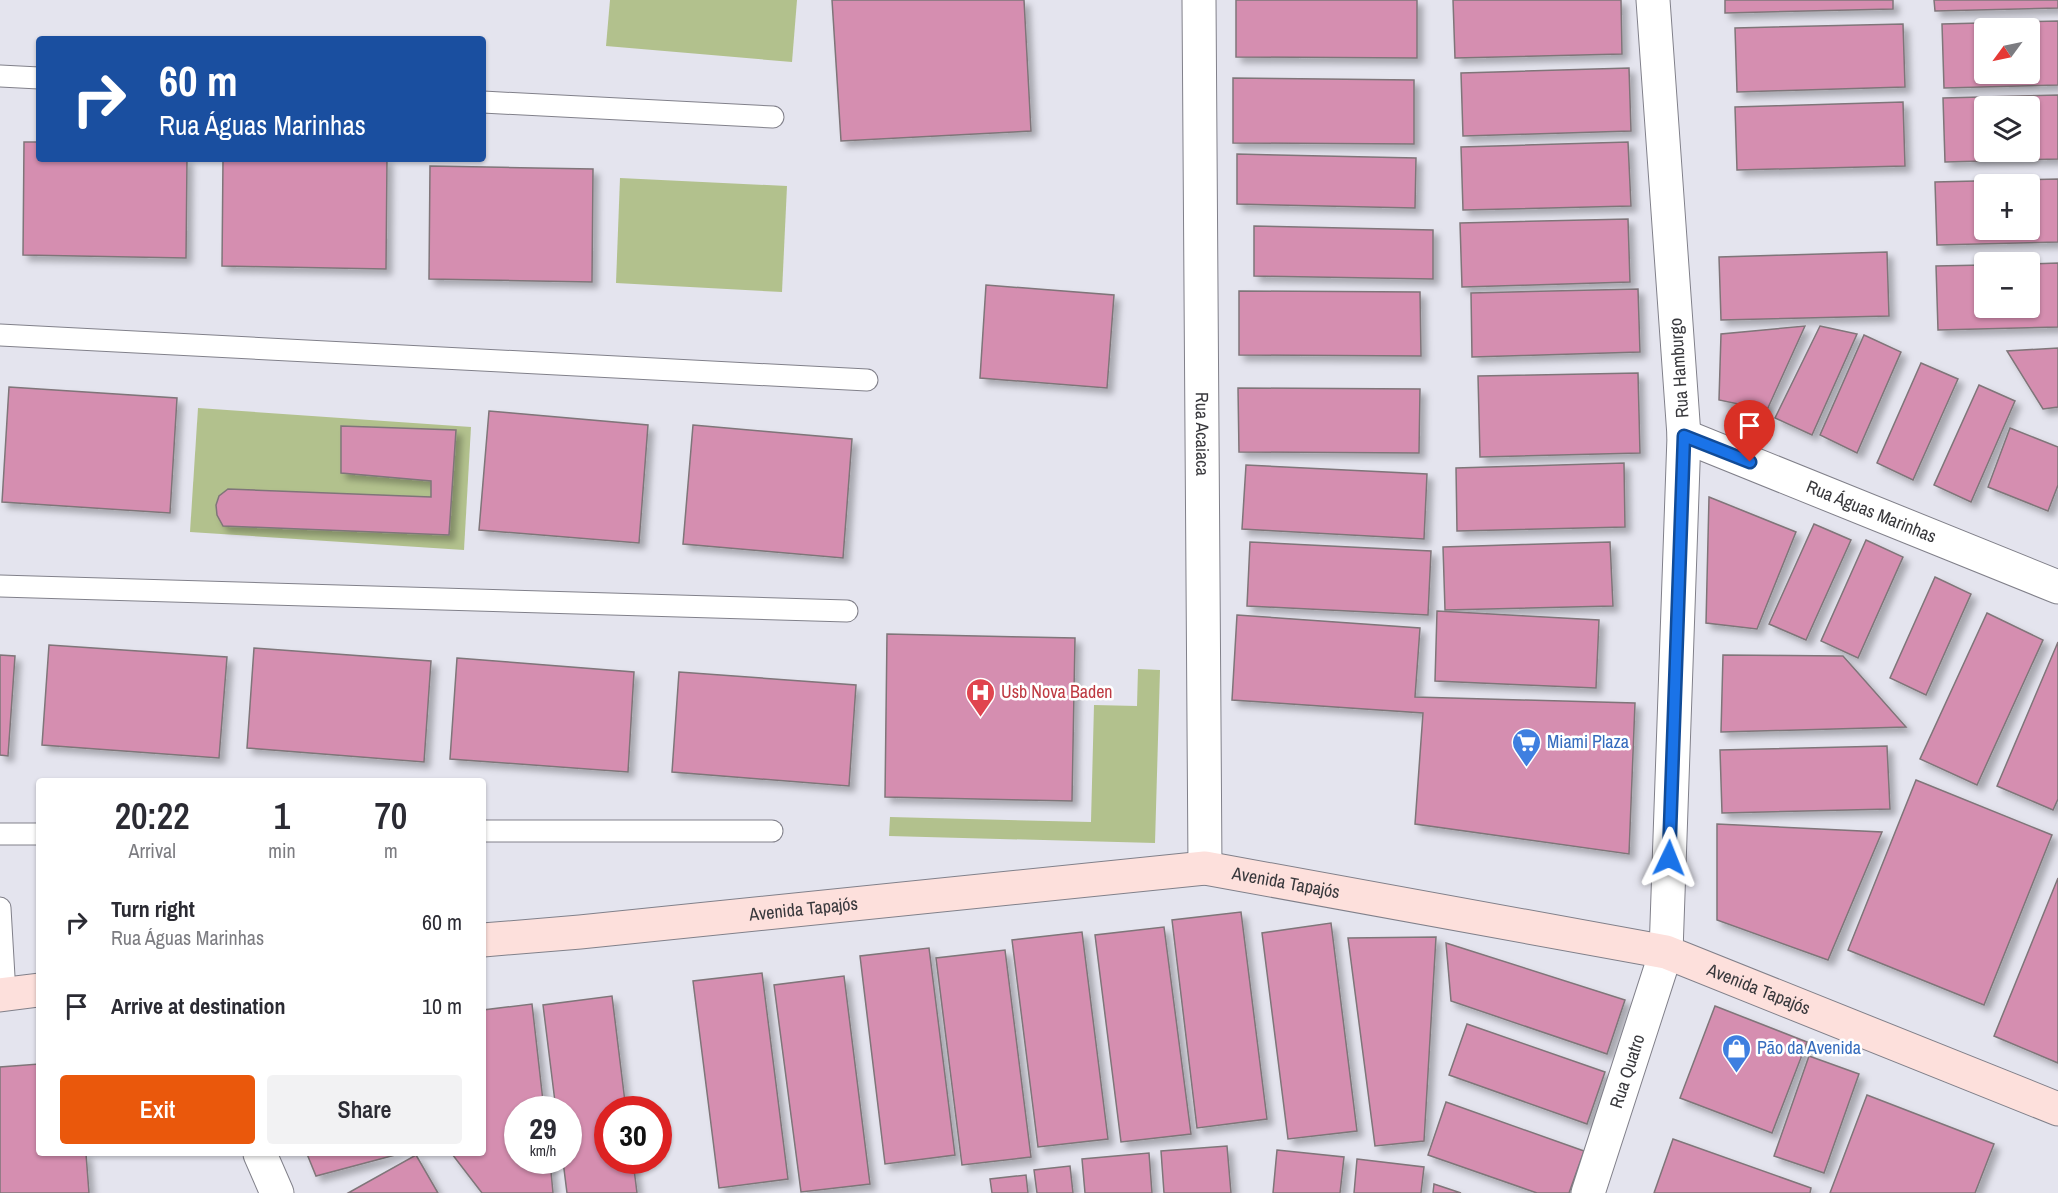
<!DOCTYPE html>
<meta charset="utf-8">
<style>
body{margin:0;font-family:"Archivo Narrow",sans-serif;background:#f2f2f3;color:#2b2b33;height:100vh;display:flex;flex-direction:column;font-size:22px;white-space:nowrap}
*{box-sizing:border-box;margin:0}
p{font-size:20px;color:#7c7c81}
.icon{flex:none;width:33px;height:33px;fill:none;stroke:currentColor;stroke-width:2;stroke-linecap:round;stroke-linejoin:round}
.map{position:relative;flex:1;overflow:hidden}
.details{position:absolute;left:36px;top:778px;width:450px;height:378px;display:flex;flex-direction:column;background:#fff;border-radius:6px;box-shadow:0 2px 4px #0004}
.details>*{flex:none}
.top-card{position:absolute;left:36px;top:36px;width:450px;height:126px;border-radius:6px;box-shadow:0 2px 4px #0004;background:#1a4fa0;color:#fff;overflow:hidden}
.needle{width:39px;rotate:237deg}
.controls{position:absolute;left:1974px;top:18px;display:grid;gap:12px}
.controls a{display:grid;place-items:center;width:66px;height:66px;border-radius:6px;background:#fff;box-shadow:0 2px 4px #0004;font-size:30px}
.speed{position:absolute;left:504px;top:1096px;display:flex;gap:12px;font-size:30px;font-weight:700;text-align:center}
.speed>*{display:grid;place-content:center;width:78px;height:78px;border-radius:50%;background:#fff;box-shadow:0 2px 4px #0004;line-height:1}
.speed small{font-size:15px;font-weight:400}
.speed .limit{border:9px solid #d22;background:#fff;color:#111}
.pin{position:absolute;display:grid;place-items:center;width:51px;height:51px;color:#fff;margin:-62px -26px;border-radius:50% 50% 50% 0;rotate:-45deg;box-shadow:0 0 6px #0007}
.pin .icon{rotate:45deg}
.me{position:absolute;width:66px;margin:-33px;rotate:2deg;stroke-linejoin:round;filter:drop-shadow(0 0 4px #0008)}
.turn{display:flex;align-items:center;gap:21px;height:126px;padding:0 24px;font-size:27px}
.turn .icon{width:78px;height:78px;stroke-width:2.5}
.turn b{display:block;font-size:42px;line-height:51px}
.eta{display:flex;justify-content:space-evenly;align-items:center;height:102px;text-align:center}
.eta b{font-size:36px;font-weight:600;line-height:42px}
.action{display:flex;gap:12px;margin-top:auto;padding:12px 24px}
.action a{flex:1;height:69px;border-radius:6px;background:#ea580c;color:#fff;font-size:24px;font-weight:600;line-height:69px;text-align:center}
.action a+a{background:#f2f2f3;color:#2b2b33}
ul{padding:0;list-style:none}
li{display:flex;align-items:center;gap:18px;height:84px;padding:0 24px}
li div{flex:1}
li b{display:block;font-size:22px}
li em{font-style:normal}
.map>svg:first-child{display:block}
.green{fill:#b2c18d}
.building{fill:#d58eb0;stroke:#7f7579;stroke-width:1.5;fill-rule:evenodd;filter:url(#shadow)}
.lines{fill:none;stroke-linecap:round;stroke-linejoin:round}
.service-casing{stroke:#81808a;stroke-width:23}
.minor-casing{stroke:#81808a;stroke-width:35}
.secondary-casing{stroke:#81808a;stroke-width:35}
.service{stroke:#fff;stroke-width:21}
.minor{stroke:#fff;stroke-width:33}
.secondary{stroke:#fde0dc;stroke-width:33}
.route-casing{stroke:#114b97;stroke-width:15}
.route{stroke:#1a73e8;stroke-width:10}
.labels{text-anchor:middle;stroke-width:5;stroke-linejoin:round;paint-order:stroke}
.street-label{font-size:18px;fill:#38383c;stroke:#fff}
.health-label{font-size:18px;fill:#be3a42;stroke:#fff;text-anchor:start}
.shop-label{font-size:18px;fill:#366cbe;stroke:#fff;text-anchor:start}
</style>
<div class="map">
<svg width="2058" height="1193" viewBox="0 0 2058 1193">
<defs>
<filter id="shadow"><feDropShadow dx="5.5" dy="5.5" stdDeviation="3" flood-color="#0004"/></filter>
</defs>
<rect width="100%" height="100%" fill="#e4e4ee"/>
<g class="green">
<polygon points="610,0 797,0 792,62 606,46"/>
<polygon points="620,178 787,186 782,292 616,283"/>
<polygon points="198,408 471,427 464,550 190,532"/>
<polygon points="1138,669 1160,670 1155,843 889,836 890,817 1091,822 1094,705 1137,706"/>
</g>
<g class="building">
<polygon points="832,0 1024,0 1031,131 841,141"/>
<polygon points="1236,0 1417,0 1417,58 1236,57"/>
<polygon points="1453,0 1621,0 1622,54 1455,58"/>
<polygon points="1725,0 1893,0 1893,9 1725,13"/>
<polygon points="1934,0 2058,0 2058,8 1935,11"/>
<path d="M2058,21V85L1944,88L1942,24ZM1984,28H2030V74H1984Z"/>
<polygon points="1903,24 1905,87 1737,92 1735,28"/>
<polygon points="1629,68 1631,131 1463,136 1461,73"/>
<polygon points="1233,78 1414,80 1414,144 1233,143"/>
<path d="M2058,95V159L1945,162L1943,98ZM1984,106H2030V152H1984Z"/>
<polygon points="1903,102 1905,166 1737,170 1735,107"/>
<polygon points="24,142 39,142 39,159 187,159 186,258 23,255"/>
<polygon points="1628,142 1631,206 1463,210 1461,147"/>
<polygon points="1237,154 1416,158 1415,208 1237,204"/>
<polygon points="223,159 387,159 386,269 222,266"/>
<polygon points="430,166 593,169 592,282 429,279"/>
<path d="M2058,179V242L1937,245L1935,182ZM1984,184H2030V230H1984Z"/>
<polygon points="1628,219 1630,282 1462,287 1460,223"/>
<polygon points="1254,226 1433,230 1433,279 1254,276"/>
<polygon points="1887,252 1889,316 1721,320 1719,257"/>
<polygon points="2058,263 2058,327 1938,330 1936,266 1984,265 1984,308 2030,308 2030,264"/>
<polygon points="986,285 1114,295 1107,388 980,378"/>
<polygon points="1638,289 1640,352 1472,357 1471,293"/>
<polygon points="1239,291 1420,292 1421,356 1239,355"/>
<polygon points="1805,326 1767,410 1719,400 1721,334"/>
<polygon points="1820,326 1857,334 1812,435 1775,418"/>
<polygon points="1864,335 1901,352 1857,453 1820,435"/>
<polygon points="2058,348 2058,407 2043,409 2007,351"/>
<polygon points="1921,363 1958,379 1913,480 1877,463"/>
<polygon points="1638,373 1640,453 1480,457 1478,376"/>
<polygon points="1979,385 2015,401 1971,502 1934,485"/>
<polygon points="9,387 177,398 170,513 2,502"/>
<polygon points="1238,388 1420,389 1419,453 1239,452"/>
<polygon points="489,411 648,425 639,543 479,530"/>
<polygon points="693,425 852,439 843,558 683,544"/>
<polygon points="341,426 456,430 449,535 223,526 217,515 216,505 219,496 228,489 431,497 431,481 341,473"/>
<polygon points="2010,428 2058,447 2058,485 2048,511 1988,487"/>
<polygon points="1624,463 1625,527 1457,531 1456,468"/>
<polygon points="1246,465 1427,474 1424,539 1242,529"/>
<polygon points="1709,497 1796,532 1757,629 1706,623"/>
<polygon points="1814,524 1851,540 1806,640 1769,624"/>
<polygon points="1866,540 1903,557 1858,658 1821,641"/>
<polygon points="1250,542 1431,551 1428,615 1247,606"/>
<polygon points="1610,542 1613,606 1445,610 1443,547"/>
<polygon points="1935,577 1971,594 1926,695 1890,678"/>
<polygon points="1437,611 1599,620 1596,688 1435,681"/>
<polygon points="1987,613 2043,640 1977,785 1920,759"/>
<polygon points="1237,615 1420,628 1415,697 1635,703 1629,854 1415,824 1423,713 1232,700"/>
<polygon points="887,634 1075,638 1072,801 885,797"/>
<polygon points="2058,642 2058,799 2053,810 1997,786"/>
<polygon points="49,645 227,657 219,758 42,745"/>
<polygon points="254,648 431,661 424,762 247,748"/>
<polygon points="0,655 15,656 8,756 0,755"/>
<polygon points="1723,655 1843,656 1906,727 1721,732"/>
<polygon points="457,658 634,672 628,772 450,759"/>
<polygon points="679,672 856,685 849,786 672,772"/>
<polygon points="1887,746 1890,809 1722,813 1720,750"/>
<polygon points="1916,780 2052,835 1984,1005 1848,950"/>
<polygon points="1717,824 1882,832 1828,960 1717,920"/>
<polygon points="2058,878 2058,1063 1994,1036"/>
<polygon points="1241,912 1267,1119 1197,1128 1172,920"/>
<polygon points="1331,923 1357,1131 1288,1139 1262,933"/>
<polygon points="1164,927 1191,1134 1121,1142 1095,935"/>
<polygon points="1082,932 1108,1139 1038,1147 1012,940"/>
<polygon points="1436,937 1424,1141 1375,1146 1348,938"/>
<polygon points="1446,943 1625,1000 1607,1054 1451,1001"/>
<polygon points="929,948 955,1155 885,1164 860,956"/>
<polygon points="1005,950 1031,1157 962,1165 936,958"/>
<polygon points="762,973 788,1179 719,1188 693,981"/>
<polygon points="844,976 870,1184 801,1192 774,985"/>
<polygon points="612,996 626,1110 608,1110 608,1161 633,1161 637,1193 567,1193 563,1161 568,1161 568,1110 556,1110 543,1005"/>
<polygon points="532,1004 544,1110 518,1110 518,1161 550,1161 553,1193 482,1193 452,1154 483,1154 483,1010"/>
<polygon points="1715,1006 1807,1042 1772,1133 1680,1098"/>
<polygon points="1467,1024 1605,1072 1587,1124 1449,1075"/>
<polygon points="1809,1056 1859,1074 1824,1173 1774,1156"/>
<polygon points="39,1064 39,1154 86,1154 89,1193 0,1193 0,1067"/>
<polygon points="1867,1095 1994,1144 1975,1193 1830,1193"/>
<polygon points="1446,1102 1584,1151 1569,1193 1537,1193 1428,1155"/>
<polygon points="1673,1139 1811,1188 1810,1193 1654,1193"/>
<polygon points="1227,1146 1231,1193 1164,1193 1161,1151"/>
<polygon points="1277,1150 1344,1157 1340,1193 1273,1193"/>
<polygon points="1149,1153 1152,1193 1085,1193 1082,1159"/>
<polygon points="307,1154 399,1154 316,1176"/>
<polygon points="416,1155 438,1193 348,1193"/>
<polygon points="1357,1159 1424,1167 1421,1193 1354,1193"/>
<polygon points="1070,1166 1073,1193 1037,1193 1034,1170"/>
<polygon points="1026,1175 1028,1193 992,1193 990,1179"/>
<polygon points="1434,1184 1461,1193 1433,1193"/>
</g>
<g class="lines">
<defs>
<g id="service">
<polyline points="0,76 39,78"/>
<polyline points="483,102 773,117"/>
<polyline points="0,335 867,380"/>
<polyline points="0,586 847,611"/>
<polyline points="483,831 772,831"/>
<polyline points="0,834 39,834"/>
<polyline points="0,908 5,994"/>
</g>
<g id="minor">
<path id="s1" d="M1199,0L1205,868"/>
<path id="s2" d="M1684,436L2058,587"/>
<polyline points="260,1154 277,1193"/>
<path id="s3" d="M1588,1193L1666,952L1684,436L1653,0"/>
</g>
<g id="secondary">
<path id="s4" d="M483,940L580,932L1205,868L1666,952L2058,1109"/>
<polyline points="0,995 39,990"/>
</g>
</defs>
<use href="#service" class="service-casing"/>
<use href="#minor" class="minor-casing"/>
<use href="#secondary" class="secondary-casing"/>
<use href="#service" class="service"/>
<use href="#minor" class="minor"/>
<use href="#secondary" class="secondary"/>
</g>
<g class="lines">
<defs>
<polyline id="route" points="1669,858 1684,436 1750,462"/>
</defs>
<use href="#route" class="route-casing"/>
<use href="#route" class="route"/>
</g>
<defs>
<symbol id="hospital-pin" viewBox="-11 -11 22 30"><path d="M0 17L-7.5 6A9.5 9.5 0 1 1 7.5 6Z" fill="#e0444e" stroke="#fff"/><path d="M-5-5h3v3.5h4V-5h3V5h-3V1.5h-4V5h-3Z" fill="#fff"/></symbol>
<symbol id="supermarket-pin" viewBox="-11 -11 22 30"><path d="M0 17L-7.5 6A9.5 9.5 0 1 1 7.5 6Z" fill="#3f7fe0" stroke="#fff"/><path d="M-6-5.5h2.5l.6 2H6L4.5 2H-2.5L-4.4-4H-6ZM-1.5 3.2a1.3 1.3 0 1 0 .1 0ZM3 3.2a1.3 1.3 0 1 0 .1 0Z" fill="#fff"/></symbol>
<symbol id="shop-pin" viewBox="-11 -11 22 30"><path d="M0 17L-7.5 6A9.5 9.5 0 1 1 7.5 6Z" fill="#3f7fe0" stroke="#fff"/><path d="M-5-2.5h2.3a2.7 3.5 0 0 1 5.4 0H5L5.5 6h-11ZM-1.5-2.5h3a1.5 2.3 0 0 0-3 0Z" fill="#fff"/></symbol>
</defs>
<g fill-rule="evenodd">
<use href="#hospital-pin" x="964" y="676" width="33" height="45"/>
<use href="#supermarket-pin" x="1510" y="726" width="33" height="45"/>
<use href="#shop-pin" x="1720" y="1032" width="33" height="45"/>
</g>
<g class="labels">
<g class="street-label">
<text transform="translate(1679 368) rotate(-94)" y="6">Rua Hamburgo</text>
<text dy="6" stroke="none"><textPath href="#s1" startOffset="434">Rua Acaiaca</textPath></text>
<text dy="6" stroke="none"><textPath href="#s2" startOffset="202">Rua Águas Marinhas</textPath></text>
<text dy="6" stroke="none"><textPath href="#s4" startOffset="808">Avenida Tapajós</textPath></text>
<text dy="6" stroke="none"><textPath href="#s4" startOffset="322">Avenida Tapajós</textPath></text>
<text dy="6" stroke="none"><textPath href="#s4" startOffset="1294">Avenida Tapajós</textPath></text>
<text dy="6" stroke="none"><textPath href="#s3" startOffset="128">Rua Quatro</textPath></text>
</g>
<g class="health-label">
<text x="1001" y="698">Usb Nova Baden</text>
</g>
<g class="shop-label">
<text x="1547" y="748">Miami Plaza</text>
<text x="1757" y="1054">Pão da Avenida</text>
</g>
</g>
</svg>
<div class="controls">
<a><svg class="needle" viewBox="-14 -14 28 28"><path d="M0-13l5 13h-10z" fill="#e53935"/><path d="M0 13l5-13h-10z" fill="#7c7c81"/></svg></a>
<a><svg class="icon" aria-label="layers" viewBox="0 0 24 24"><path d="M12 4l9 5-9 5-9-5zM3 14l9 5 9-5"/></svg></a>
<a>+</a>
<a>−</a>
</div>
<div class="speed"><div>29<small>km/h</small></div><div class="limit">30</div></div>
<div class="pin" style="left:1750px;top:462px;background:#d93025"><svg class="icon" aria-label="arrive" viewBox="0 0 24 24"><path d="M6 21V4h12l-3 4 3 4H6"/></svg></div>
<svg class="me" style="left:1669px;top:858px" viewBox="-20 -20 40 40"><path d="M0-17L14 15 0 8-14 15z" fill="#1a73e8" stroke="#fff" stroke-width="4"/></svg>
<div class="top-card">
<div class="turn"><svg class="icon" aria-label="right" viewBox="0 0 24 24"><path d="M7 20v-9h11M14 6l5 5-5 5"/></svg><div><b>60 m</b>Rua Águas Marinhas</div></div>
</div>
<section class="details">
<div class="eta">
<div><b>20:22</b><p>Arrival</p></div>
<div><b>1</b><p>min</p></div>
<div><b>70</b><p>m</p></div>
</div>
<ul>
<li><svg class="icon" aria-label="right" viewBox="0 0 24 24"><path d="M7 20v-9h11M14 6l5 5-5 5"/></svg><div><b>Turn right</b><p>Rua Águas Marinhas</p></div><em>60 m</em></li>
<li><svg class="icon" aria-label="arrive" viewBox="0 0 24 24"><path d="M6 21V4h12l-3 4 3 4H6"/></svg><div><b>Arrive at destination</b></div><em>10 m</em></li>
</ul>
<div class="action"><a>Exit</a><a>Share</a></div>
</section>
</div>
